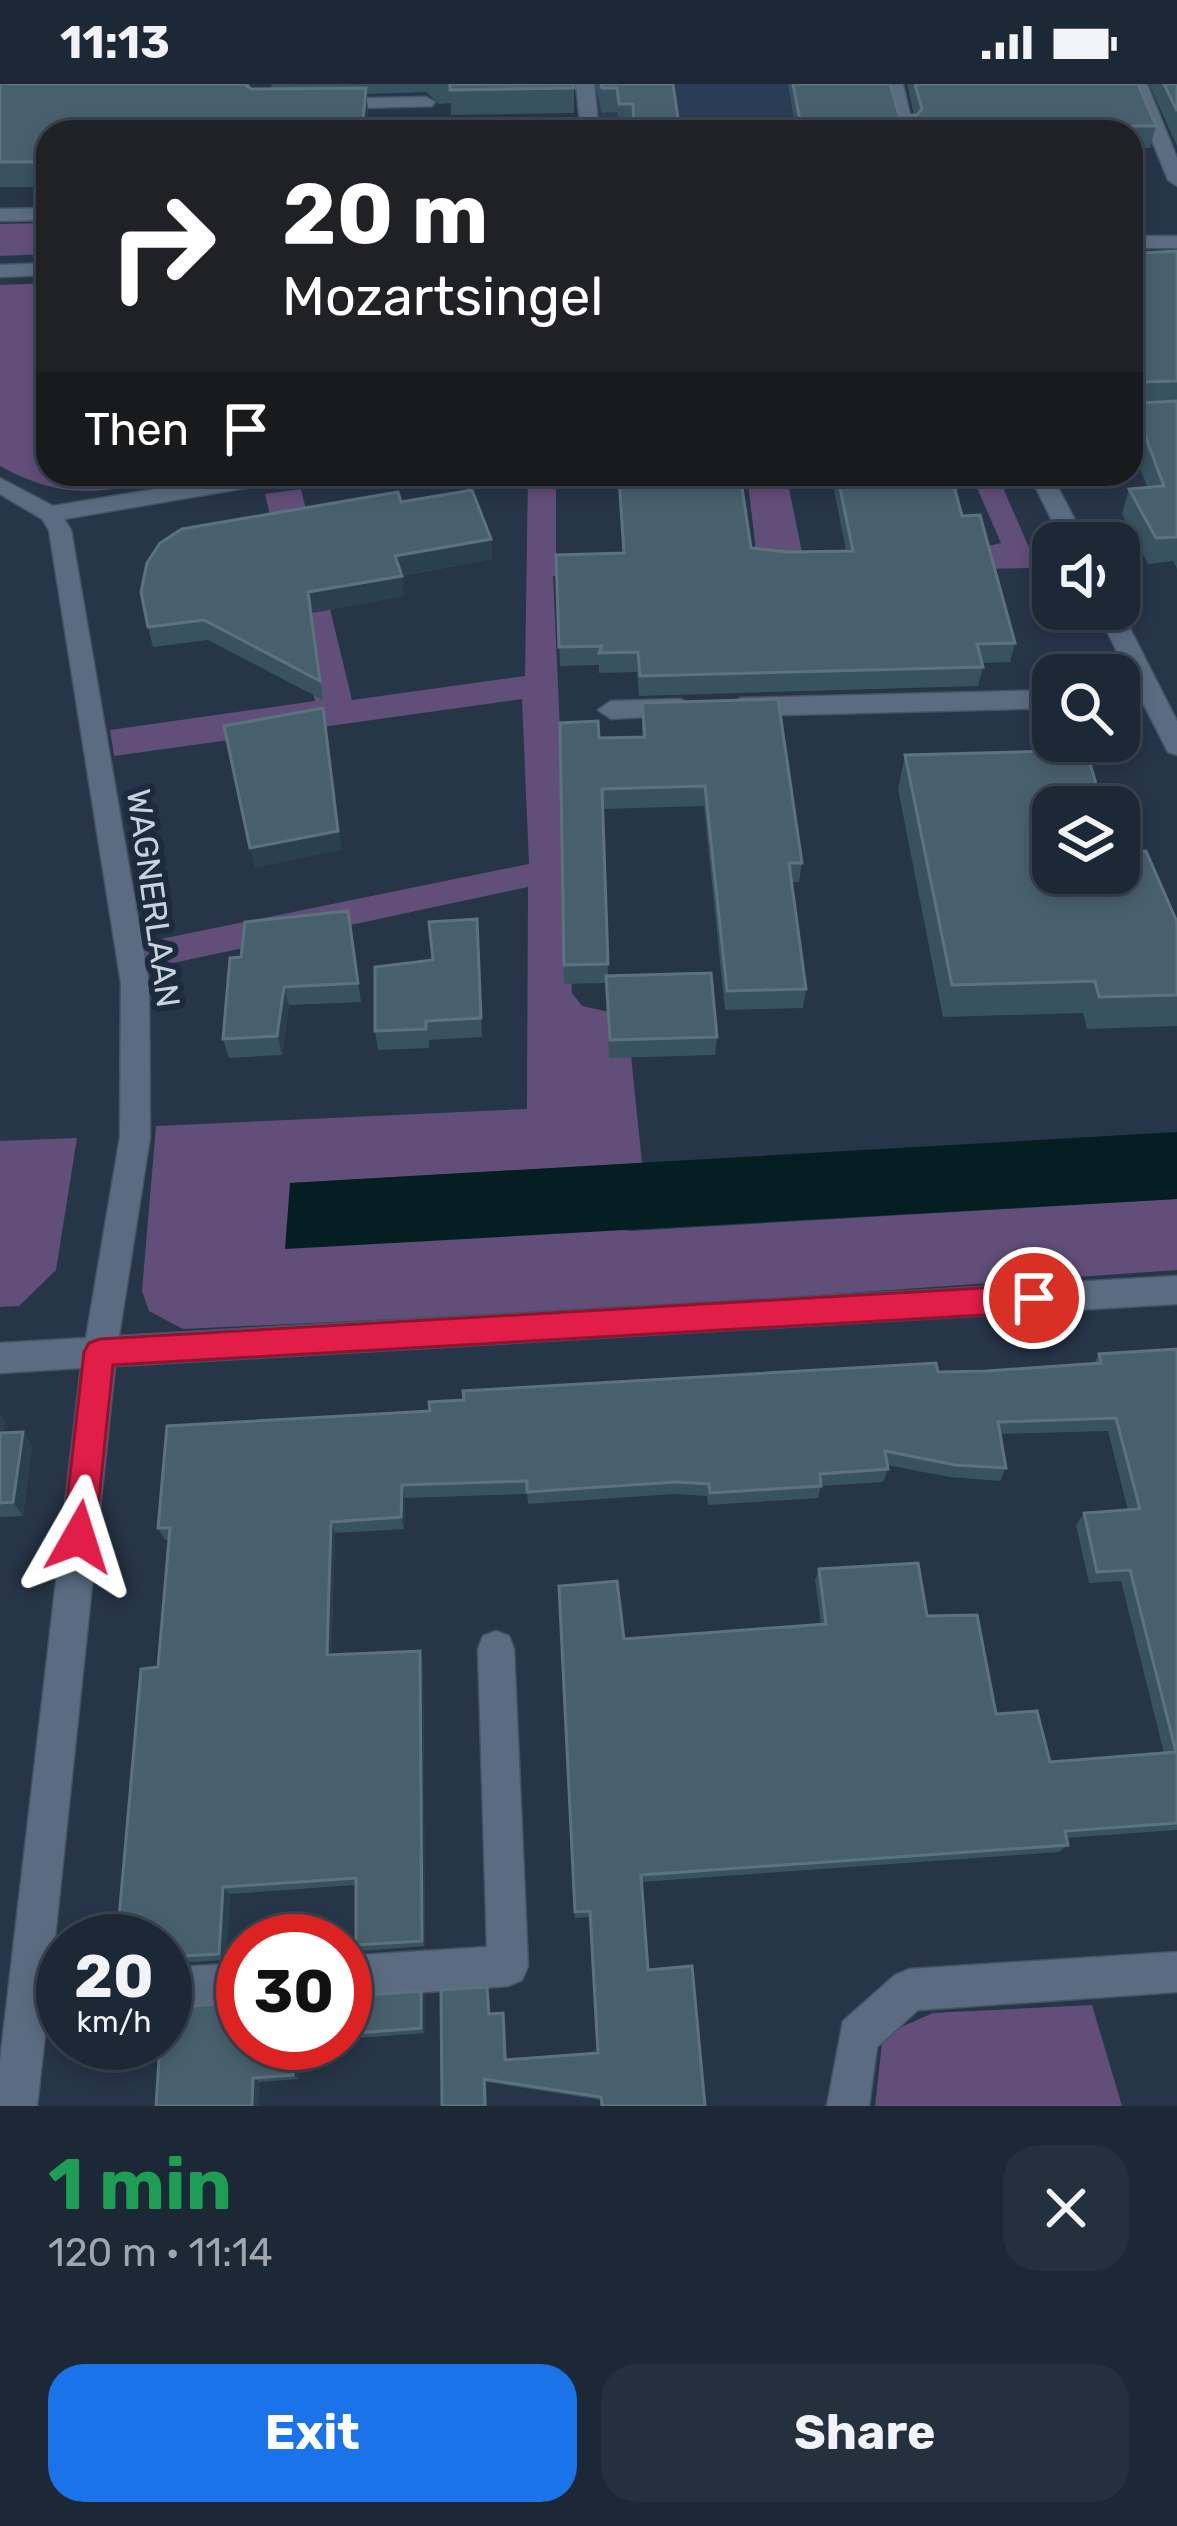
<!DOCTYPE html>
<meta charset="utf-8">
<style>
body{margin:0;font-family:Rubik,sans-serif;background:#25303e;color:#f1f3f6;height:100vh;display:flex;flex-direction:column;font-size:45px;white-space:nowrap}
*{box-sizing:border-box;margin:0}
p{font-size:39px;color:#a0a6ad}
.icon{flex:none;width:66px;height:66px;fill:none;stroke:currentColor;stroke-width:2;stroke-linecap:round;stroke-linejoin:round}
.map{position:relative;height:2022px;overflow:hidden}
.side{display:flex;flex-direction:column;background:#1c2836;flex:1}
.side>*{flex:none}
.guide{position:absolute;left:36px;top:36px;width:1107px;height:366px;border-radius:36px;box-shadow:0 6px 18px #0003,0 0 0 3px #3a4451;background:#202124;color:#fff;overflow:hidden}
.tools{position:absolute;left:1032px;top:438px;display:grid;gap:24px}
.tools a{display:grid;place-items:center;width:108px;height:108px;border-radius:24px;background:#1c2836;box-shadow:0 6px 18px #0003,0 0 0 3px #3a4451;font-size:60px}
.speed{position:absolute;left:36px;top:1830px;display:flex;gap:24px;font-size:60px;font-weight:700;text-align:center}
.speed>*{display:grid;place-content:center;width:156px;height:156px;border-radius:50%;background:#1c2836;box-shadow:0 6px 18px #0003,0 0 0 3px #3a4451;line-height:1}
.speed small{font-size:30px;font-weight:400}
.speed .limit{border:18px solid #d22;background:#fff;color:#111}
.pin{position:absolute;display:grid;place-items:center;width:102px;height:102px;color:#fff;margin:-51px;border:6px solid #fff;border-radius:50%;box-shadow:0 3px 12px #0007}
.me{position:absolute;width:132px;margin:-66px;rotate:6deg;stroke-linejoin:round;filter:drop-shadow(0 0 9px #0008)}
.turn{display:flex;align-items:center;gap:42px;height:252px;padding:0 48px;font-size:54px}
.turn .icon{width:156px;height:156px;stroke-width:2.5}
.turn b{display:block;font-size:84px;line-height:102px}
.then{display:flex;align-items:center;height:114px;padding:0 48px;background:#0003;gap:24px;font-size:45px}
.round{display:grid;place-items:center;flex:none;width:126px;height:126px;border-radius:36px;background:#25303e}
.headline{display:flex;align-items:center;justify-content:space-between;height:204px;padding:0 48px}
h1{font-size:72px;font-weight:700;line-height:90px;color:#1e9e55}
.cta{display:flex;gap:24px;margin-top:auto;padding:24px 48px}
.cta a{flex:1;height:138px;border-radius:36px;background:#1a73e8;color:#fff;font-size:48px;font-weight:700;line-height:138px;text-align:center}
.cta a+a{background:#25303e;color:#f1f3f6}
.status{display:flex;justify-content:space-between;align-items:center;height:84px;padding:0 60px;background:#1c2836;direction:ltr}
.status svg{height:33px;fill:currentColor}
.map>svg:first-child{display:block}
.built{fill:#2b3d56}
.green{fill:#614f79}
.water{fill:#051e22}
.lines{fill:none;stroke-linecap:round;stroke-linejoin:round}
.minor-casing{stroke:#465363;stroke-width:3}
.minor{fill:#5b6c82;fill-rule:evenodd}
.wall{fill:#385260}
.shaded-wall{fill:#2a4050}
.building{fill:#48606d;stroke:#5c727f;stroke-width:3}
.route{fill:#e11d48;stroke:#92132f;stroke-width:3}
.labels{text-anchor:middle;stroke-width:12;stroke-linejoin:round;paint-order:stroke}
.street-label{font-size:33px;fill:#c9d3df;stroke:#1c2b3e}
</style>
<div class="status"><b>11:13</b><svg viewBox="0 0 49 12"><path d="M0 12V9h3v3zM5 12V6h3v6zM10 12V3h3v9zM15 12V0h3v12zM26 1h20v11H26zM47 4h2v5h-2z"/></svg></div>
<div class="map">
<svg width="1177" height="2022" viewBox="0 0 1177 2022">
<rect width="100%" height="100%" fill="#263548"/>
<polygon class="built" points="585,0 894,0 905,48 590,48"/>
<g class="green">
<polygon points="48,139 48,170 0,172 0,140"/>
<path d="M48,199V390H197C116,403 76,424 0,382V201Z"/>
<polygon points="528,390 556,390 556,471 756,467 747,390 786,390 802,468 980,464 1001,459 971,390 997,390 1038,484 553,492 572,909 582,922 627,932 642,1079 291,1099 631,1147 1177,1115 1177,1186 646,1223 183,1245 149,1227 142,1207 156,1042 527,1025 528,803 145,885 141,859 529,780 522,615 114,672 110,646 315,617 265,410 301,405 352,616 525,592"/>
<polygon points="77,1054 56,1186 19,1222 0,1223 0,1057"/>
<polygon points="1092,1921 1122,2022 875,2022 883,1951 933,1929"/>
</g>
<polygon class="water" points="1177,1048 1177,1115 285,1165 290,1099"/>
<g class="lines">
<defs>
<g id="minor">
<polygon points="576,0 594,0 599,48 581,48"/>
<polygon points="885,0 903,0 914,48 896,48"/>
<polygon points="1129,0 1147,0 1177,74 1177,102 1168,96"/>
<polygon points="426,13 435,18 432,22 326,25 317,20 326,15"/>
<polygon points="48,124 48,136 0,137 0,125"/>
<rect x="1131" y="152" width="46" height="12"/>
<polygon points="48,179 48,191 0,193 0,181"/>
<polygon points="247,390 298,390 287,397 64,435 71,446 149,899 150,1053 119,1252 1177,1192 1177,1220 115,1282 51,1892 63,1891 63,1933 47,1934 37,2022 0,2022 0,1977 81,1284 0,1289 0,1259 86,1254 120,1053 121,899 49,446 42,435 0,410 0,394 53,422"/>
<polygon points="1029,390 1051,390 1087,459 1063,459"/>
<polygon points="1096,525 1120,525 1177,637 1177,671 1168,668 1144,621 1119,622 1119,604 1135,604"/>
<polygon points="1053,606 1053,624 741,632 728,623 741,614"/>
<polygon points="681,615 694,624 690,630 611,635 598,626 611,617"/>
<polygon points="496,1547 509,1552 514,1565 528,1882 522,1896 508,1902 345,1914 345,1872 487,1863 478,1565 483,1552"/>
<polygon points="1177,1868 1177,1908 918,1926 877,1963 869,2022 827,2022 843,1937 895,1891 910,1885"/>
<polygon points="243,1879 243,1921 165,1926 165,1884"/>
</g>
</defs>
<use href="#minor" class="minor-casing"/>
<use href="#minor" class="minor"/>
</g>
<g class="wall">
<polygon points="0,0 250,0 249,4 251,5 272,5 271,0 574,0 574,29 451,31 451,19 439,20 426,8 366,10 368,29 367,48 48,48 48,103 0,103"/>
<polygon points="595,0 673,0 680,48 633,48 633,44 618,45 617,28 602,29"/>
<polygon points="788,0 890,0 899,31 914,31 907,0 1138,0 1156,42 1150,64 1131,64 1131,48 796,48"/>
<polygon points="1149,0 1177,0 1177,62"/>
<polygon points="1131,161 1142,169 1177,167 1177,485 1173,477 1148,480 1122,430 1129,405 1147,403 1131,359"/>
<polygon points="625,390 751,464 789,468 846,467 831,390 951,390 962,432 1015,559 1010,578 982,579 983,583 978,602 639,612 637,588 599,589 599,581 560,582 556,471 623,470 619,394 625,394"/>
<polygon points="401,418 491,455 492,475 401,492 404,512 312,529 323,616 208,556 153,563 148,543"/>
<polygon points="642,619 802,779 799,798 792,798 806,905 803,924 725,926 704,722 602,725 608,892 717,953 715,971 609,974 606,899 564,900 560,639 599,654 642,653"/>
<polygon points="905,671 1053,723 1134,768 1177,838 1177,942 1087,945 1083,929 943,933 898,705"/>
<polygon points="348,827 361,918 289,921 282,971 229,974 223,955 241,873"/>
<polygon points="477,835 482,953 429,956 429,964 378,966 375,947 433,876"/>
<polygon points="1177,1265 1177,1746 1066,1754 1068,1761 1059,1768 642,1798 601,2016 486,1998 487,2022 442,2022 487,1903 490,1930 505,1934 507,1976 598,1969 590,1833 575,1834 559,1502 624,1555 821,1541 815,1496 819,1485 927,1532 996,1630 1050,1678 1164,1669 1121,1497 1089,1499 1076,1441 1084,1429 1128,1426 1108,1347 1000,1350 1006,1384 1000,1397 949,1393 887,1381 888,1385 883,1398 821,1402 818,1414 708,1421 707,1412 675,1410 528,1420 527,1410 405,1414 404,1445 335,1449 331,1571 423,1577 425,1862 360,1867 356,1861 356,1801 230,1810 226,1876 175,1879 167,1873 168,1862 165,1862 165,1857 117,1857 158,1583 169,1456 165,1456 158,1444 430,1327 938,1288 986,1287 1094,1280 1099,1270"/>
<polygon points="0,1330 5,1337 3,1349 23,1348 32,1362 23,1432 0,1433"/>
<polygon points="345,1913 425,1913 425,1949 345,1955"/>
<polygon points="300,1959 299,1995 260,1998 156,2022"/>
</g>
<g class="shaded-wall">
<polygon points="366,4 368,29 367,48 362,48"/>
<polygon points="491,455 492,475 398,492 395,472"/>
<polygon points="402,492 404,512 312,529 323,616 308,508"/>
<polygon points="326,644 342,766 255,784 250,764"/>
<polygon points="284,903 289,921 282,971 277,952"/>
<polygon points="0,1330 5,1337 1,1364 0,1364"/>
<polygon points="23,1348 32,1362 23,1432 13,1418"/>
<polygon points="402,1401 405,1414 404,1445 401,1433"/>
<polygon points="331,1438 335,1449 331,1581 327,1571"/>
<polygon points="420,1567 423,1577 425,1862 422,1857"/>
<polygon points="223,1803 230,1810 226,1876 219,1870"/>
<polygon points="421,1907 425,1913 425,1949 421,1944"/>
<polygon points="294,1959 300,1959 299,1995 293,1991"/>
<polygon points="253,1994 260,1998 259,2022 252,2022"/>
</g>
<g class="building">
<polygon points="0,0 245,0 251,5 366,4 362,48 48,48 48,78 0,78"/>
<polygon points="450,0 574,0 574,4 450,6"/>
<polygon points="601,0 673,0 680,48 634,48 633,20 619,20 617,4 602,4"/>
<polygon points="793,0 890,0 899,31 917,31 922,25 915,0 1138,0 1156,42 801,42"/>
<polygon points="1164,0 1177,0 1177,27"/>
<polygon points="1131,161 1138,161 1142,169 1177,167 1177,297 1138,298 1134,303 1139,319 1177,317 1177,453 1156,454 1129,405 1164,402 1131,314"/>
<polygon points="626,390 740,390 751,464 789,468 853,467 837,390 951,390 962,432 980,431 1015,559 977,560 983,583 640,592 638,568 599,569 602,562 559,563 556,471 624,469 619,394 626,393"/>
<polygon points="472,406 491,455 395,472 402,492 308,508 320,597 204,536 148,543 141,508 147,479 160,459 182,445 398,408 401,418"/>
<polygon points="778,615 802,779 789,779 806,905 727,907 705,702 602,705 608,880 564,881 560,639 598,637 599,654 645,653 642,619"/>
<polygon points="323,624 338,747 250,764 224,642"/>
<polygon points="1086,666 1103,723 1053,723 1053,789 1119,789 1119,730 1123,730 1134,768 1146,767 1177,838 1177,911 1099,913 1095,897 952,901 905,671"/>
<polygon points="348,827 358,899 284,903 277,952 223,955 230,874 241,873 245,838"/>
<polygon points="477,835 481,934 426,937 426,945 375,947 375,883 433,876 429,838"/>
<polygon points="711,889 717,953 610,956 606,892"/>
<polygon points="1177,1265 1177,1739 1065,1747 1068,1761 641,1791 648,1886 692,1882 705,2022 602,2022 601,2013 484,1995 485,2022 442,2022 441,1906 487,1903 489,1930 503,1929 505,1976 598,1969 590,1827 575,1828 559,1502 617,1497 624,1555 826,1540 819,1485 918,1479 927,1532 977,1531 996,1630 1037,1627 1050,1678 1176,1668 1130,1486 1097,1488 1084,1429 1140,1425 1116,1334 998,1338 1006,1384 955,1381 885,1367 888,1385 820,1390 821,1402 710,1409 709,1400 676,1398 527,1408 527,1397 402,1401 401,1433 331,1438 327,1571 420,1567 422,1857 356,1861 356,1794 223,1803 219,1870 167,1873 169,1856 117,1857 141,1585 158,1583 170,1444 158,1444 167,1342 430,1327 429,1318 464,1316 463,1307 936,1279 938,1288 986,1287 1101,1279 1099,1270"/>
<polygon points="23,1348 13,1418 0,1419 0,1349"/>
<polygon points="421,1907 421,1944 345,1950 345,1913"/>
<polygon points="243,1917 243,1959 294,1959 293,1991 253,1994 252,2022 156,2022 160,1959 165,1959 165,1925"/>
</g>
<polygon class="route" points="1034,1201 1045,1205 1049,1214 1045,1224 1034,1228 113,1281 95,1453 91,1464 79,1468 68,1464 63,1453 84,1268 89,1259 100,1255"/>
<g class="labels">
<g class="street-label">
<text transform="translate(154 814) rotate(82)" y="12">WAGNERLAAN</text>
</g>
</g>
</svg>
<div class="tools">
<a><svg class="icon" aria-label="sound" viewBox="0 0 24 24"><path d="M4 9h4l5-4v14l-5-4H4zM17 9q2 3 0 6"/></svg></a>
<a><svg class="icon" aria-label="search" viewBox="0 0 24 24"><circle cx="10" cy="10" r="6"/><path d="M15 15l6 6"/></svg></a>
<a><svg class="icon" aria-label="layers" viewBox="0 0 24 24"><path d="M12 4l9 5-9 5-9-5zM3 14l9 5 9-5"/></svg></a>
</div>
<div class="speed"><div>20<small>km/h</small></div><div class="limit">30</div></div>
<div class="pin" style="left:1034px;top:1214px;background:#d93025"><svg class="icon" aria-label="arrive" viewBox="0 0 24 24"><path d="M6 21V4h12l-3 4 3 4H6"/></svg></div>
<svg class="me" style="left:79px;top:1453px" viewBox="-20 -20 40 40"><path d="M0-17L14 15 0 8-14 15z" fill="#e11d48" stroke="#fff" stroke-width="4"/></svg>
<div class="guide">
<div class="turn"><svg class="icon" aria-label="right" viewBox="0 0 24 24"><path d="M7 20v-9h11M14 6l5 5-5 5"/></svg><div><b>20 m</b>Mozartsingel</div></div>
<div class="then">Then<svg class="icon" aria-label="arrive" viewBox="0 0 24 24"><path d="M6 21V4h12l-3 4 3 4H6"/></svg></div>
</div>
</div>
<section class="side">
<div class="headline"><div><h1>1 min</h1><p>120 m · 11:14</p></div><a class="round"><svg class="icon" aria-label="close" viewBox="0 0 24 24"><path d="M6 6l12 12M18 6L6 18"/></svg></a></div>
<div class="cta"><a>Exit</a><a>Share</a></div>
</section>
